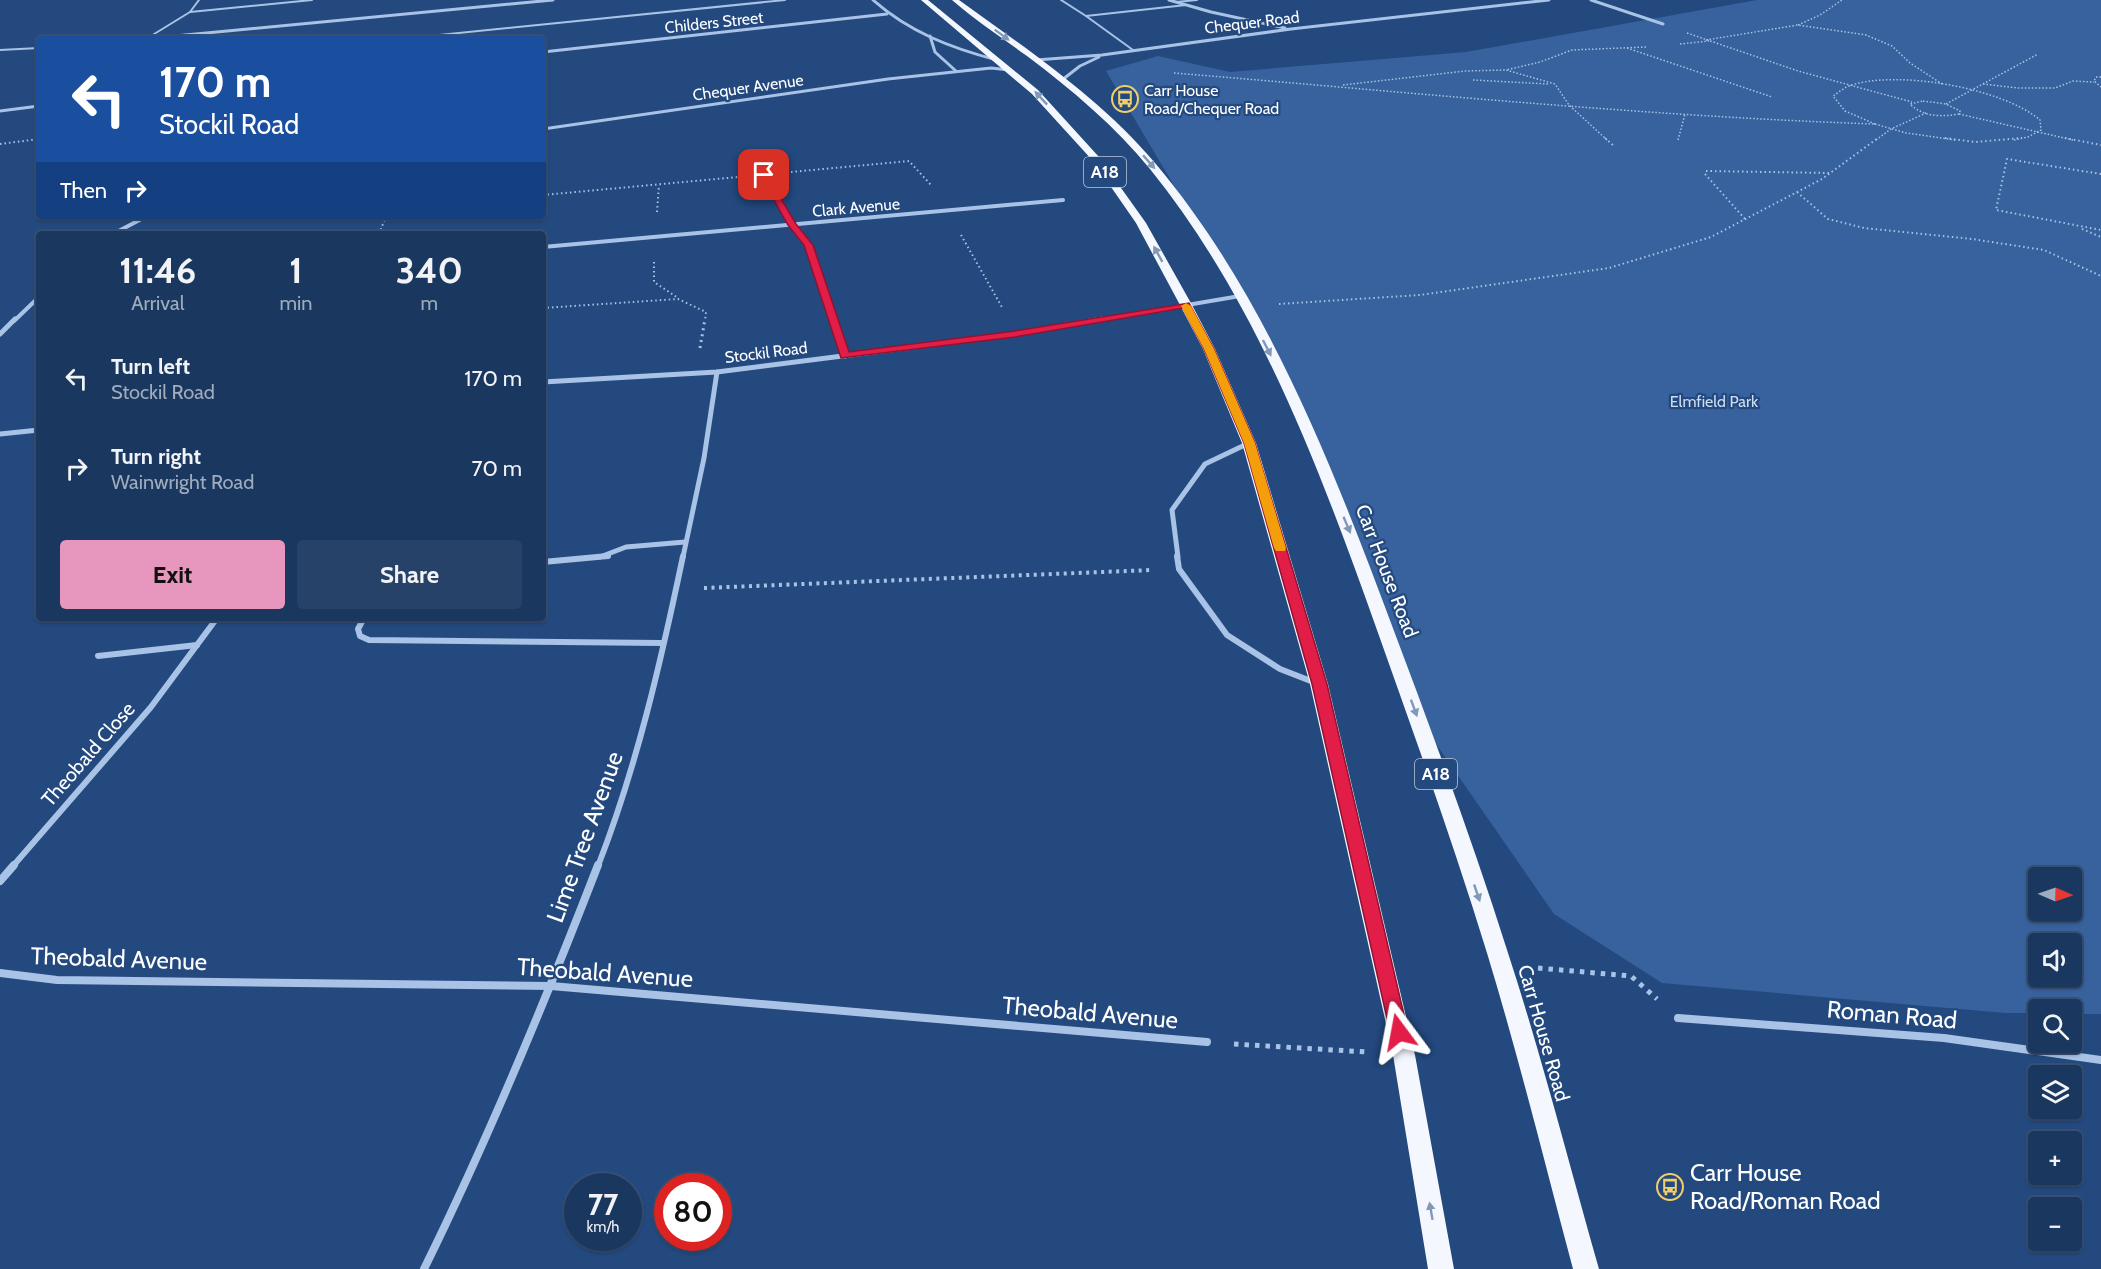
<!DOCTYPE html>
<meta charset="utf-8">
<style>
body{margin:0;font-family:Cabin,sans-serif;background:#274268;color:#f1f3f6;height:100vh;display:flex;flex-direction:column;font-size:22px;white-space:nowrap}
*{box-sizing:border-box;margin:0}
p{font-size:20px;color:#9facbd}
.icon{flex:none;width:33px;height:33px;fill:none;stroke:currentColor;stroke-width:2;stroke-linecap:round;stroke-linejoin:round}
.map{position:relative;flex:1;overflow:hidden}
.panel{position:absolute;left:36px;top:231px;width:510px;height:390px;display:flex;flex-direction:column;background:#1a375f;border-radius:6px;box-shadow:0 2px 4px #0004,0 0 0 2px #385174}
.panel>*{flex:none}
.guide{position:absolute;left:36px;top:36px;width:510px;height:183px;border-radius:6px;box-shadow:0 2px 4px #0004,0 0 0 2px #385174;background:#1a4fa0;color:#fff;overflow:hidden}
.needle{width:39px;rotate:92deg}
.controls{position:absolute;left:2028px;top:867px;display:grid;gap:12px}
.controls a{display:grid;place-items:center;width:54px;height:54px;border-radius:6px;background:#1a375f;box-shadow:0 2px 4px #0004,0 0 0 2px #385174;font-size:30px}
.speed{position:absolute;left:564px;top:1173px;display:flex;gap:12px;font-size:30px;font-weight:700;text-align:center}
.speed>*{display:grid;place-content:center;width:78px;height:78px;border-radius:50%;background:#1a375f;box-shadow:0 2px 4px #0004,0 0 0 2px #385174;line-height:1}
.speed small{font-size:15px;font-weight:400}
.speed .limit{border:9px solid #d22;background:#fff;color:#111}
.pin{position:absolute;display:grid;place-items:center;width:51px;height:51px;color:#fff;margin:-26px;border-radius:12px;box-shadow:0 3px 9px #0006}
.me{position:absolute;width:66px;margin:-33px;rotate:347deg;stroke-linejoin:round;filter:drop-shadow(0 0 4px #0008)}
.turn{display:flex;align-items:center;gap:21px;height:126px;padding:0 24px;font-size:27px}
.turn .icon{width:78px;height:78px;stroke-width:2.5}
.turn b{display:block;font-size:42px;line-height:51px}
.then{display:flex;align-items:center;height:57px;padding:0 24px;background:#0003;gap:12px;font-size:22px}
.eta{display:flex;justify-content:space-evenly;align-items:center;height:102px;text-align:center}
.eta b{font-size:36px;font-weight:700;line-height:42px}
.button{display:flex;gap:12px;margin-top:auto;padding:12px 24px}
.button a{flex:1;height:69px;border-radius:6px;background:#e797bd;color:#111;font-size:24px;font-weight:700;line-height:69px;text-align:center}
.button a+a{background:#274268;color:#f1f3f6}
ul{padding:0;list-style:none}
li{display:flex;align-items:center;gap:18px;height:90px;padding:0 24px}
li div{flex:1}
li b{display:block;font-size:22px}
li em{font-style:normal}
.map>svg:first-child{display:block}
.green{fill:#37629d;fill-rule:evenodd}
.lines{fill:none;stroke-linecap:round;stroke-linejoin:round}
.path-far4{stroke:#a8c3e6;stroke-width:1.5;stroke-dasharray:1.5 2;stroke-linecap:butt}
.path-far3{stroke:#a8c3e6;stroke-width:2;stroke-dasharray:1.5 3;stroke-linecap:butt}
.path-far2{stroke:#a8c3e6;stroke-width:3;stroke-dasharray:2 4;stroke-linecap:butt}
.path-far1{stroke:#a8c3e6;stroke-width:4;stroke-dasharray:3 4.5;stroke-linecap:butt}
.path{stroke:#a8c3e6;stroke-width:5;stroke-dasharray:4.5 6;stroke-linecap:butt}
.service{stroke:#a8c3e6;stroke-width:2}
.minor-far4{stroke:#a8c3e6;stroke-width:3}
.minor-far3{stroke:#a8c3e6;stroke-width:4}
.minor-far2{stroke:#a8c3e6;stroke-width:5}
.minor-far1{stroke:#a8c3e6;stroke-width:6}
.minor{stroke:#a8c3e6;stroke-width:8}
.trunk{fill:#f4f8fe;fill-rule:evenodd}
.oneway{fill:#8198b8}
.route{fill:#e11d48;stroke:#92132f;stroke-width:1.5}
.slow{fill:#f59e0b}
.labels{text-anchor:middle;stroke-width:4.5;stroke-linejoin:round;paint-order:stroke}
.far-street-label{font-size:16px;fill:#fff;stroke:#23497f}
.far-poi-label{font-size:16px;fill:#fff;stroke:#23497f;text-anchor:start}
.far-park-label{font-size:16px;fill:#ccdef5;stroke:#23497f}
.shield{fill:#23497f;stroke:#bdc8d9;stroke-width:1.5}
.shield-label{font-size:18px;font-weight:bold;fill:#fff}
.street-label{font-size:20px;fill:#fff;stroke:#23497f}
.near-street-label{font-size:24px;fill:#fff;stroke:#23497f}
.near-poi-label{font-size:24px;fill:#fff;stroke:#23497f;text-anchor:start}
</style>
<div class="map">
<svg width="2101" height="1269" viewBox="0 0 2101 1269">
<rect width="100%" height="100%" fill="#23497f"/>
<path class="green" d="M1757,0H2101V1014H2072V1010H2038V1013H2005L1662,983L1554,914L1416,715L1288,389L1214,253L1106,71L1158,56L1230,72L1466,52ZM2038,878H2072V910H2038ZM2038,944H2072V976H2038Z"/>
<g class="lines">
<g class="path-far4">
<polyline points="1798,25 1820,15 1842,0"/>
<polyline points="1687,33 1798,71 1912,102"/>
<polyline points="1706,40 1798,25 1866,35 1892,46 1910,63 1942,84"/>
<polyline points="1680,44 1709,41"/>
<polyline points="1627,48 1772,97"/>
<path d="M1174,73C1407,92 1641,116 1875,124"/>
<polyline points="2101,77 2096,77 2094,81 2101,87"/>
<polyline points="1473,80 1548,84"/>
<polyline points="1983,84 2018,88 2055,88 2073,81 2094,82"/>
<polyline points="1343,85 1465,71 1506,70"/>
<path d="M1923,101L1946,104L1960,111L1959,114C1942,117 1923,117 1910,104Z"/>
<polyline points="1946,104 2038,54"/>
<polyline points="1959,114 2073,140"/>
<polyline points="1875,124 1906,133 1956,140"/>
<path d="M1875,124L1845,111L1833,96C1838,93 1843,88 1849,86C1895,69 2003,88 2040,120L2041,130L2028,137L2014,140"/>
<polyline points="35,140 39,139"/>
<polyline points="1607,140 1569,105 1555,84 1506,70 1540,62 1572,50 1646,47"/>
<polyline points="1678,140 1685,114"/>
<polyline points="1876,140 1891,129 1926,113"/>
</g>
<g class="path-far3">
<polyline points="1605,138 1615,147"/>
<polyline points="1945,138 1975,142 2022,138"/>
<polyline points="2065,138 2101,145"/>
<polyline points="0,144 39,139"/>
<polyline points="1706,171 1829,173"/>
<polyline points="791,172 909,161 931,185"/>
<polyline points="1705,174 1745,219"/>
<polyline points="2101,174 2007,159 1996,210 2101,230"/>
<polyline points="1797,192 1828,219 1864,228 1972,239 2044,250 2101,276"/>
<polyline points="543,195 738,177"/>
<polyline points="657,212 659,185"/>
<polyline points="2082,229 2101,237"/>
<polyline points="379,234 386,216"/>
<polyline points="961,235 1003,309"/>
<polyline points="654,262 654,282 678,298"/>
<polyline points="1279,304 1420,295 1609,268 1711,237 1822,179 1878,138"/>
<polyline points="543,308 678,299 706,312 705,321"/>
</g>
<polyline class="path-far2" points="700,348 705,319"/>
<polyline class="path-far1" points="704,588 1152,570"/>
<g class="path">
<polyline points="1538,968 1631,976 1657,999"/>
<polyline points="1234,1044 1368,1052"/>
</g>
<g class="service">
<polyline points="1061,0 1086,16 1186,5"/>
<polyline points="1176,2 1197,0"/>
<polyline points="190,12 312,0"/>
<polyline points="1086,16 1133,50"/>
<polyline points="146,39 190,12 199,0"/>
<polyline points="400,39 785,0"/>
<polyline points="0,50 39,48"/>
</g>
<g class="minor-far4">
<path d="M873,0C909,32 951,48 997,60"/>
<polyline points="1169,0 1211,12 1285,28"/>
<polyline points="1591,0 1663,24"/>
<polyline points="930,36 935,52 956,71"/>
<polyline points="143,39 553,0"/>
<polyline points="543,52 887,14"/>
<polyline points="1036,60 1102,55 1291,29 1549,0"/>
<polyline points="1062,80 1080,66 1099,57"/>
<polyline points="0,111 39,106"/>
<polyline points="543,129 888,79 991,68 1009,70"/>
</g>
<g class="minor-far3">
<polyline points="763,175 792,225 808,245 833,321"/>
<polyline points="113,234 147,216"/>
<polyline points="543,247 1063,200"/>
<polyline points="14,321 39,297"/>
<polyline points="1093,321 1240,296"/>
</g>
<g class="minor-far2">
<polyline points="833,319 845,356"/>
<polyline points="0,334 15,319"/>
<polyline points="543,382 717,372 1015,334 1102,319"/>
<polyline points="0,434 39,430"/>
<polyline points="600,557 626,547 685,542"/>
<polyline points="683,557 704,458 717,372"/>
<polyline points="1178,557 1172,510 1205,464 1249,443"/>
</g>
<g class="minor-far1">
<polyline points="1177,556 1179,569 1227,635 1280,669 1316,683"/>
<polyline points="543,562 608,556"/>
<polyline points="364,618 358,629 360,636 369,640 662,643"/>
<polyline points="98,656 197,645"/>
<polyline points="13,866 151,707 217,618"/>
<path d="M598,866C637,766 661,661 683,556"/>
</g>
<g class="minor">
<polyline points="0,881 14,865"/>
<polyline points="0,973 57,980 551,986 1207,1042"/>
<polyline points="1678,1018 1944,1038 2101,1060"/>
<path d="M424,1269C489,1137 545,1002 598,865"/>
</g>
<g class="trunk">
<polygon points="921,0 928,0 1038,90 1099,157 1146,223 1192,305 1215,349 1256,443 1328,684 1415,1055 1454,1269 1428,1269 1393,1055 1310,684 1242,443 1203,349 1180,305 1136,223 1093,161 1032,94"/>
<path d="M952,0H959C1028,50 1100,98 1155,163C1265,293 1332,465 1391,623C1432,732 1473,842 1508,953C1542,1057 1569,1164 1599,1269H1573C1545,1164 1519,1058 1487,953C1454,845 1415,737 1377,630C1320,470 1258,303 1150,169C1115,126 1072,90 1027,56C1002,38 975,20 952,0Z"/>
</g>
</g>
<defs><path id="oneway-solid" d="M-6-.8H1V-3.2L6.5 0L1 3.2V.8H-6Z" transform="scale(1.5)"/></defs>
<g class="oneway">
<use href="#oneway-solid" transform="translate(1002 35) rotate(37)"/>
<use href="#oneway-solid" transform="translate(1041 98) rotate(-133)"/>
<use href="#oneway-solid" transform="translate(1149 162) rotate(49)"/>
<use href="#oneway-solid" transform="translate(1158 254) rotate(-119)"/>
<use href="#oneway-solid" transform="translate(1267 348) rotate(63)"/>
<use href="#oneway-solid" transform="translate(1347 525) rotate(67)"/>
<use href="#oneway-solid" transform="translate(1414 708) rotate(70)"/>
<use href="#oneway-solid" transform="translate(1477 893) rotate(71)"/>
<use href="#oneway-solid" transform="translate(1431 1211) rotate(-100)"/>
</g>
<polygon class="route" points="761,173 766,173 796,224 813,245 849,352 1015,331 1189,303 1214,349 1255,443 1261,464 1327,684 1408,1032 1406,1037 1399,1040 1392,1037 1390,1032 1312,684 1250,464 1244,443 1204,349 1183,308 1015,337 841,358 804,245 788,225 760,175"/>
<polygon class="slow" points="1186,303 1191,306 1214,349 1255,443 1286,548 1285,551 1276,551 1274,548 1244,443 1204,349 1181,306"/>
<defs>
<symbol id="bus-ring" viewBox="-11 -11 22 22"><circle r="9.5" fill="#23497f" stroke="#f2ce6b" stroke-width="1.5"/><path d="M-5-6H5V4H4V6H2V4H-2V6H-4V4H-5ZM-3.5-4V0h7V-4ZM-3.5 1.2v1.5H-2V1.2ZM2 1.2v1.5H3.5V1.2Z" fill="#f2ce6b"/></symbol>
</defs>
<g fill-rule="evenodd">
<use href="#bus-ring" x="1110" y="84" width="30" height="30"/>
<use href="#bus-ring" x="1655" y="1172" width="30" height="30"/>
</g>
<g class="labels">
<g class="far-street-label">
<text transform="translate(714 22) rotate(-6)" y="6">Childers Street</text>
<text transform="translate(1252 22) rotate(-7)" y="6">Chequer Road</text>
<text transform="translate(748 87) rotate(-8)" y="6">Chequer Avenue</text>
<text transform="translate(856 207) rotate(-5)" y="6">Clark Avenue</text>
<text transform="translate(766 352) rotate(-7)" y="6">Stockil Road</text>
</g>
<g class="far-poi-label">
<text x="1144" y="96">Carr House<tspan x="1144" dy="18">Road/Chequer Road</tspan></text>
</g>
<g class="far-park-label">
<text x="1714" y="407">Elmfield Park</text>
</g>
<g class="shield">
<rect x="1084" y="157" width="42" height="30" rx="4.5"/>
<rect x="1415" y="759" width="42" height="30" rx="4.5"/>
</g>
<g class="shield-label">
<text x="1105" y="178">A18</text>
<text x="1436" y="780">A18</text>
</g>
<g class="street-label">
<text transform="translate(1387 571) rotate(69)" y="7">Carr House Road</text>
<text transform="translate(88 754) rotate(-49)" y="7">Theobald Close</text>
<text transform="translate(1544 1033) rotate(74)" y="7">Carr House Road</text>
</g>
<g class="near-street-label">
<text transform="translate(585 837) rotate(-70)" y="8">Lime Tree Avenue</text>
<text transform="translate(119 959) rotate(2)" y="8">Theobald Avenue</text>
<text transform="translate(605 973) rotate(4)" y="8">Theobald Avenue</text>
<text transform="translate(1090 1013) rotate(5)" y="8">Theobald Avenue</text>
<text transform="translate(1892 1015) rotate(5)" y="8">Roman Road</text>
</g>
<g class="near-poi-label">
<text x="1690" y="1181">Carr House<tspan x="1690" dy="28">Road/Roman Road</tspan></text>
</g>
</g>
</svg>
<div class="controls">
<a><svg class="needle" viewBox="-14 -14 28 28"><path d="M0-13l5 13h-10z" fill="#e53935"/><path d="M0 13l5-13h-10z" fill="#9facbd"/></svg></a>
<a><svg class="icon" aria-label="sound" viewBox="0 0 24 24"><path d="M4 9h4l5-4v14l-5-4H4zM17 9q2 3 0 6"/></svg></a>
<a><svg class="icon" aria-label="search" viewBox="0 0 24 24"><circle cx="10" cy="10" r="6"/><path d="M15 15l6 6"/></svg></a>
<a><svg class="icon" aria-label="layers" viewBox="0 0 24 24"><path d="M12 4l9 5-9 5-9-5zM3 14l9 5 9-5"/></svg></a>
<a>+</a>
<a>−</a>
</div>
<div class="speed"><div>77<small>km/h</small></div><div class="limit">80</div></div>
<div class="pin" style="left:764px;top:175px;background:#d93025"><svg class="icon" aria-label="arrive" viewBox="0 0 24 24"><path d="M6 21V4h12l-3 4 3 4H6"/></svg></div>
<svg class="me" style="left:1399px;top:1032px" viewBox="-20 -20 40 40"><path d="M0-17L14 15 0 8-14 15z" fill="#e11d48" stroke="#fff" stroke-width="4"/></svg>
<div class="guide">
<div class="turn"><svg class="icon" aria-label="left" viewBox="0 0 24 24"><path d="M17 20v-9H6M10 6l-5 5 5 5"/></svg><div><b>170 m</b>Stockil Road</div></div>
<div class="then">Then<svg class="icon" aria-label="right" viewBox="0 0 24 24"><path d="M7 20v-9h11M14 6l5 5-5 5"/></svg></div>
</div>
<section class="panel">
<div class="eta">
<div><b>11:46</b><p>Arrival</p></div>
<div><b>1</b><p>min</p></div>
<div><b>340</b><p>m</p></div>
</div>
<ul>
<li><svg class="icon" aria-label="left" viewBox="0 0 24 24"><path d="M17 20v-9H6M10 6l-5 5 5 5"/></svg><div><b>Turn left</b><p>Stockil Road</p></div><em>170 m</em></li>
<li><svg class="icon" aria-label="right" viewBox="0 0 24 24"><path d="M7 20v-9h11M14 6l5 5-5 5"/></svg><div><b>Turn right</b><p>Wainwright Road</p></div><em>70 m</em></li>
</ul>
<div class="button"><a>Exit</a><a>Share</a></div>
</section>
</div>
